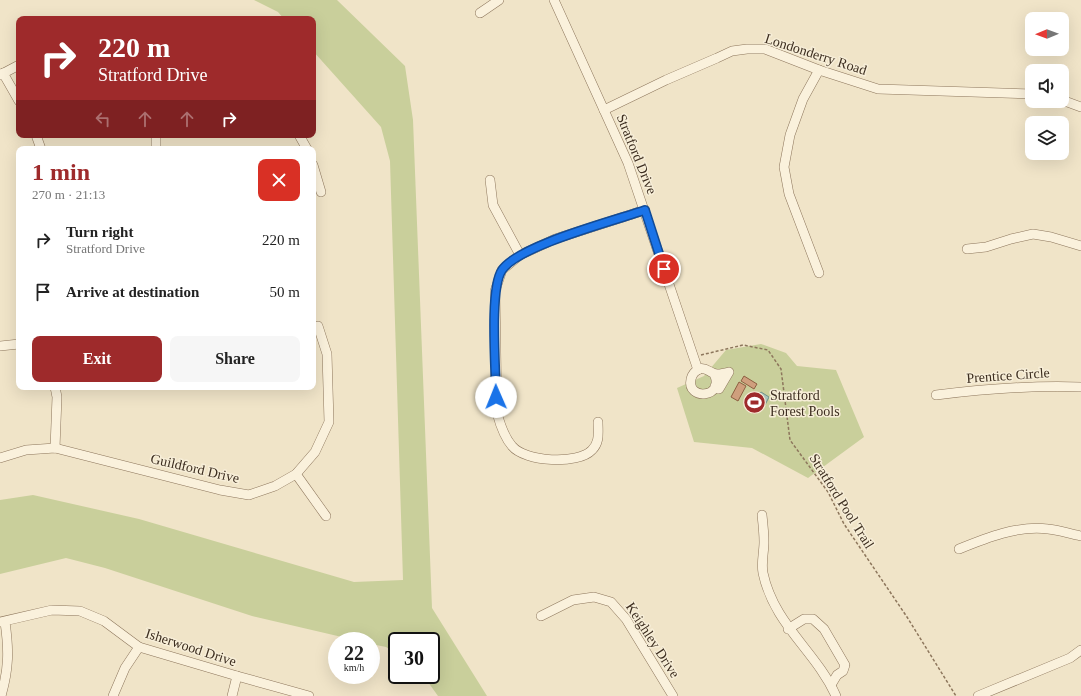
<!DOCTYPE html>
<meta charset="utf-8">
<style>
body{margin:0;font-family:"Times New Roman",serif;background:#f6f6f6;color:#222;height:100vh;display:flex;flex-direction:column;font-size:15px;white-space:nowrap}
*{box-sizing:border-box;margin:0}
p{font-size:13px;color:#767676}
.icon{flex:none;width:22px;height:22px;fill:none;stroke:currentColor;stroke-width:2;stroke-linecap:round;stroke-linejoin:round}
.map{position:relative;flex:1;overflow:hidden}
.details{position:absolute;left:16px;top:146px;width:300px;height:244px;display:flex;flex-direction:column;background:#fff;border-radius:8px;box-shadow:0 4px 16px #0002}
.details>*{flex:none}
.top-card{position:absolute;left:16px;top:16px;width:300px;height:122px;border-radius:8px;box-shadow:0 4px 16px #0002;background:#9e2a2b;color:#fff;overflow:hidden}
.needle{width:26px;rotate:269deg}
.controls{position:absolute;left:1025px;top:12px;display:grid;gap:8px}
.controls a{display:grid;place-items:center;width:44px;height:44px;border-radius:8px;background:#fff;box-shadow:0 4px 16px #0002;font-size:20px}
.speed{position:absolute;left:328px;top:632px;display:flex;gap:8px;font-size:20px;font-weight:700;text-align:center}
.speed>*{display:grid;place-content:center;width:52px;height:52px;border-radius:50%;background:#fff;box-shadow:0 4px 16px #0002;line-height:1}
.speed small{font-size:10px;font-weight:400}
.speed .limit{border:2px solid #111;border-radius:6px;background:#fff;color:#111}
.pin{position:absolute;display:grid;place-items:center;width:34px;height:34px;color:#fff;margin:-17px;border:2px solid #fff;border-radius:50%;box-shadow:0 1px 4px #0007}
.me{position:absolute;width:44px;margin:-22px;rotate:359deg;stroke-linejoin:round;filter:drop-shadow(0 0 3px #0008)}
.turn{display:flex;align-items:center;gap:14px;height:84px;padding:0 16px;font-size:18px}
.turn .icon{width:52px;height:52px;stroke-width:2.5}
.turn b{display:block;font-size:28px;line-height:34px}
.lanes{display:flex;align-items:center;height:38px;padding:0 16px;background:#0003;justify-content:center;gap:20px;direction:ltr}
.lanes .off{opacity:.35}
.round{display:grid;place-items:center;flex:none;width:42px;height:42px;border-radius:8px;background:#f6f6f6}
.head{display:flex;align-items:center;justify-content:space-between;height:68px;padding:0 16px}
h1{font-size:24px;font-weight:700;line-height:30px;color:#9e2a2b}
.primary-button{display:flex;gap:8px;margin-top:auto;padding:8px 16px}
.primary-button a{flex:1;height:46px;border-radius:8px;background:#9e2a2b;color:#fff;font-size:16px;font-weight:700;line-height:46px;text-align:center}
.primary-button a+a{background:#f6f6f6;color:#222}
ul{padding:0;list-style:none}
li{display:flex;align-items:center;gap:12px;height:52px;padding:0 16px}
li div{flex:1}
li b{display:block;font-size:15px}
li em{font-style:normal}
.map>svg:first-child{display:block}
.green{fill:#c9cf9b}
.water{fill:#a9c4bc;stroke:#6f938a}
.building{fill:#cf9f7d;stroke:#8d5f41}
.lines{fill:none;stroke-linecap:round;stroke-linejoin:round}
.minor-casing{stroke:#8d765c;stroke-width:10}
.path{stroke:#8d765c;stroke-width:1.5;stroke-dasharray:3 2;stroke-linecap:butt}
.minor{stroke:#faf1dc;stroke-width:9}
.route-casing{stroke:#114b97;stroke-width:10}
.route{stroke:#1a73e8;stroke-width:7}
.labels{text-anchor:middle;stroke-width:3;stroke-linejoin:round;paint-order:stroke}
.street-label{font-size:14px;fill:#3d2e20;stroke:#f7eed8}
.poi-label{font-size:14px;fill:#3d2e20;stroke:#f7eed8;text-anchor:start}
</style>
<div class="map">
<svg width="1081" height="696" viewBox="0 0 1081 696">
<rect width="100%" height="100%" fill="#f0e4c8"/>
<g class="green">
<polygon points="254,0 337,0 405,66 413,120 432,608 487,696 438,696 423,675 431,675 431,641 397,641 397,654 386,647 371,644 371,641 359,641 252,616 105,568 66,558 0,574 0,500 33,495 139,519 354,582 403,580 390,161 381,127 313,51 313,19 284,19 278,12"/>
<polygon points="761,344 786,353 797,366 836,370 864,437 808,478 752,448 694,442 677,388 704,376 726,350"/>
</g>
<polygon class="water" points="761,392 769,397 765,405 754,411 745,406 745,400 747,395 753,399"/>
<g class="building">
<polygon points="744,376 757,384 754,389 741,381"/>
<polygon points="739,382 746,386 738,401 731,397"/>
</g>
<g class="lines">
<defs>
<g id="minor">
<polyline points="554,0 628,163 698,370"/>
<polyline points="480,13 499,0"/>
<polyline points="3,73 19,101"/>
<polyline points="0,75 19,65"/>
<polyline points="1062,100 1081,107"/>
<polyline points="604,110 666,80 717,58 732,51 747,49 765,49 819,70 878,89 1032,94"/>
<polyline points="36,135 41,149"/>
<polyline points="156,135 156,149"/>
<polyline points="299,135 307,149"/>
<polyline points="313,165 321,192"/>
<polyline points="490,180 493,205 520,255"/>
<polyline points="967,249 986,247 1011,239 1033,234 1051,237 1081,246"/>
<polyline points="819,273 789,194 784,167 790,135 803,99 819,70"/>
<polyline points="0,346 19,344"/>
<path d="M714,374C726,398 686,401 691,379C692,375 695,371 699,369C705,367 708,371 713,373C717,375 725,373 729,372L719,389L715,386"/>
<polyline points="55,387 57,397 55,448"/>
<path d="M936,395C985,389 1032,385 1081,387"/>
<path d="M598,422C598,433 600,442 592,450C578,465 525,462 512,446C504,437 500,424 497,413L495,291L502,270L520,255L555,239L645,210"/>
<polyline points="0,458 26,450 55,448 220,490 249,495 275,486 296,474 315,452 329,422 327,354 318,326"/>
<polyline points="296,474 326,516"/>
<path d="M762,515C763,524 764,533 764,542C764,552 761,563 763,573C774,625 816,651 836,696"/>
<path d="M959,549C986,538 1018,525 1048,529C1059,530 1070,534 1081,536"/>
<polyline points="541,616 573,600 594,597 611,602 626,619 673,696"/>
<polyline points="0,622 52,610 80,611 104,621 139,647 237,676 309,696"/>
<polyline points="788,629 804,619 813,619 824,629 845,665 843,671 837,675 831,685"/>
<path d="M1,696C9,668 9,650 5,622"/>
<polyline points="113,696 125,668 139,647"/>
<polyline points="232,696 237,676"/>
<polyline points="978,696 1070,658 1081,650"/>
</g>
</defs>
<use href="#minor" class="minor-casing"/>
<polyline class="path" points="701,355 743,345 768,350 781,369 790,440 828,492 844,524 907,617 956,696"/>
<use href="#minor" class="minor"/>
</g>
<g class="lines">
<defs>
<path id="route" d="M496,397C496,371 489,289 502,270C519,245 614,221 645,210L664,269"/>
</defs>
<use href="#route" class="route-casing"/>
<use href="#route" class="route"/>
</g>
<defs>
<symbol id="stadium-disc" viewBox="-11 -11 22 22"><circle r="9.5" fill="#9e2a2b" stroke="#f7eed8"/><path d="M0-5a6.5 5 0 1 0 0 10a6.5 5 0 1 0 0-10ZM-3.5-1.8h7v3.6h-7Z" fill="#fff"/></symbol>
</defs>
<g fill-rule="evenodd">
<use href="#stadium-disc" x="742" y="390" width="25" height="25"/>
</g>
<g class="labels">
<g class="street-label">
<text transform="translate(816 54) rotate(18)" y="5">Londonderry Road</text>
<text transform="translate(637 154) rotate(68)" y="5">Stratford Drive</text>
<text transform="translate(1008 375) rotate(-4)" y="5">Prentice Circle</text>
<text transform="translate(195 468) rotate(13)" y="5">Guildford Drive</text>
<text transform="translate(842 501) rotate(58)" y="5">Stratford Pool Trail</text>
<text transform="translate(653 640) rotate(57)" y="5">Keighley Drive</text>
<text transform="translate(191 647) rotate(18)" y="5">Isherwood Drive</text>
</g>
<g class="poi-label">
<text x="770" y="400">Stratford<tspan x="770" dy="16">Forest Pools</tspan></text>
</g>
</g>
</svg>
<div class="controls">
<a><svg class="needle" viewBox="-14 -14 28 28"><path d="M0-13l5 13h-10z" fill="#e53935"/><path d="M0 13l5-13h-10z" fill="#767676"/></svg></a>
<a><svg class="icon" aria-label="sound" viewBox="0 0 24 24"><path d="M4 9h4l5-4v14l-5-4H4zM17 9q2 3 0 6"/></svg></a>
<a><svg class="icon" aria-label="layers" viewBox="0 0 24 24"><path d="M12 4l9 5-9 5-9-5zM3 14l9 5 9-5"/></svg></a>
</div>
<div class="speed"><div>22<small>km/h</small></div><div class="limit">30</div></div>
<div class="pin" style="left:664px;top:269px;background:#d93025"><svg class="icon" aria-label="arrive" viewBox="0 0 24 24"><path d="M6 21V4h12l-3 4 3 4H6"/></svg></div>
<svg class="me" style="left:496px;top:397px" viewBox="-20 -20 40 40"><circle r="19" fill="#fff"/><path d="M0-13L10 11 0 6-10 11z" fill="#1a73e8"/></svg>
<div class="top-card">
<div class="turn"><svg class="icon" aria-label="right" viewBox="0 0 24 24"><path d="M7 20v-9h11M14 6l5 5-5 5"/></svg><div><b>220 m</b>Stratford Drive</div></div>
<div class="lanes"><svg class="icon off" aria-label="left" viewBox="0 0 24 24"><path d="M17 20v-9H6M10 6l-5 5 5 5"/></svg><svg class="icon off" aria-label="ahead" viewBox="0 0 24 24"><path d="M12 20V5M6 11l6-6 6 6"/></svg><svg class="icon off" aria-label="ahead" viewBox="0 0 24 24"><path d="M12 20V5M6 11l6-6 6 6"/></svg><svg class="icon" aria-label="right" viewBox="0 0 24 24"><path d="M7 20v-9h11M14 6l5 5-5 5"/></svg></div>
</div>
<section class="details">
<div class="head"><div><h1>1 min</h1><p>270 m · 21:13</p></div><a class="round" style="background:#d93025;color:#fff"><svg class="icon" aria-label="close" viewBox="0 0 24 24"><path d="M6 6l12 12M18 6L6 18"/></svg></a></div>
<ul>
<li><svg class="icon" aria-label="right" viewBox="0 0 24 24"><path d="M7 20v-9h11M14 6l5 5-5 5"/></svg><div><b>Turn right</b><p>Stratford Drive</p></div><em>220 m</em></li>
<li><svg class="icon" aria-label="arrive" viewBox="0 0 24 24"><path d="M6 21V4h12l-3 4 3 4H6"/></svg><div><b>Arrive at destination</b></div><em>50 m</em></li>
</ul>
<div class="primary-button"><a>Exit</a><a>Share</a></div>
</section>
</div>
